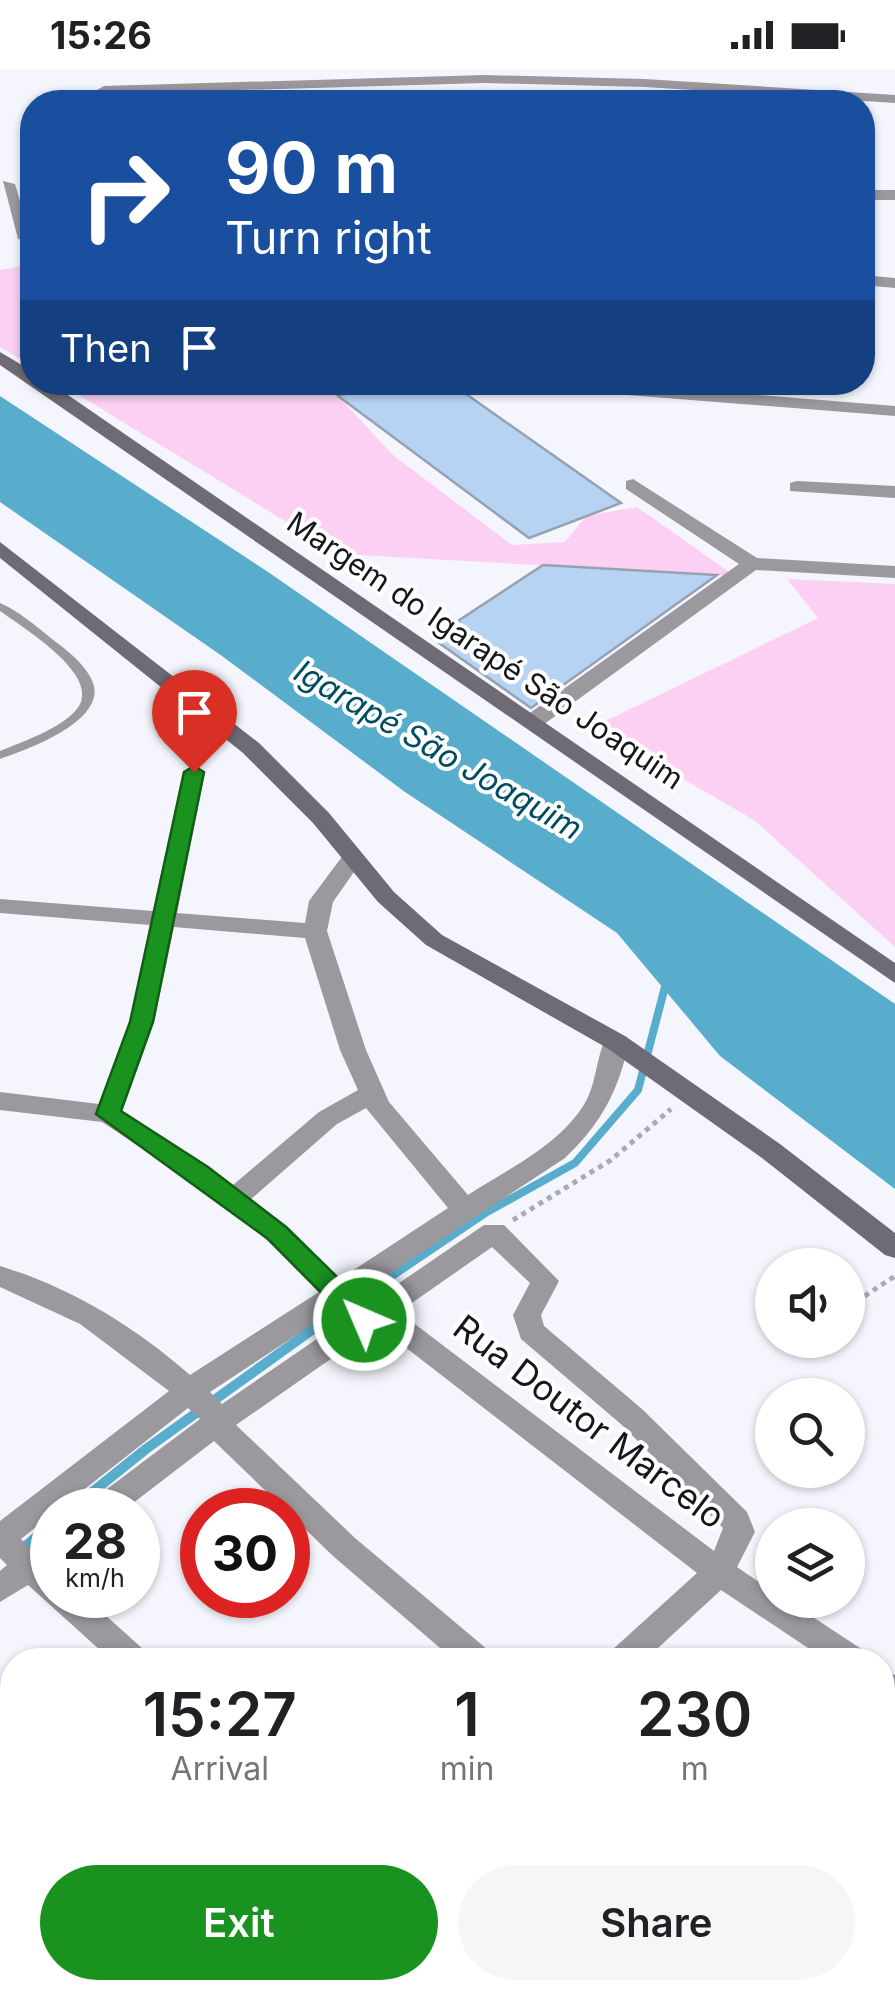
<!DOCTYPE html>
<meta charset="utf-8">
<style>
body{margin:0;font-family:Inter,sans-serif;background:#f6f6f6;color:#202124;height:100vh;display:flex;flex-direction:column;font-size:38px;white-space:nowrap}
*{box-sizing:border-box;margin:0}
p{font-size:32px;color:#757577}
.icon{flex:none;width:55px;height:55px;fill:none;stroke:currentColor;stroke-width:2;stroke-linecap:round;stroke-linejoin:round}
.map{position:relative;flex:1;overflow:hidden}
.panel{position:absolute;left:0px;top:1578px;width:895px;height:352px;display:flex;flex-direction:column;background:#fff;border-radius:40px 40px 0 0;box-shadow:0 2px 8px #0004}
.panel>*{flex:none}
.guide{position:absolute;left:20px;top:20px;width:855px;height:305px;border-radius:40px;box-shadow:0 2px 8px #0004;background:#1a4fa0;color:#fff;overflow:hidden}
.fabs{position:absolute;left:755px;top:1178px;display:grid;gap:20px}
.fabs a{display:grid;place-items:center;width:110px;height:110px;border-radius:50%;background:#fff;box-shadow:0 2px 8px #0004;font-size:50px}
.speed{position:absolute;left:30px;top:1418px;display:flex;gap:20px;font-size:50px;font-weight:700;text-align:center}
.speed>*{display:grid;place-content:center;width:130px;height:130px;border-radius:50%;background:#fff;box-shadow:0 2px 8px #0004;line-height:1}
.speed small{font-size:25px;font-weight:400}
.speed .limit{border:15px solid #d22;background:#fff;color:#111}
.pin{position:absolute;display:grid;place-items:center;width:85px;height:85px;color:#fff;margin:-102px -42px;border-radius:50% 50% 50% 0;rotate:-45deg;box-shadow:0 0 10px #0007}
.pin .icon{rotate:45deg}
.me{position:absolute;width:110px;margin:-55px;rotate:315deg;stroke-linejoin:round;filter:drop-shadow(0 0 8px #0008)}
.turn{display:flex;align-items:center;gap:35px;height:210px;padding:0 40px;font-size:45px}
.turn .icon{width:130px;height:130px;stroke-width:2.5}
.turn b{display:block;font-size:70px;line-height:85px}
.then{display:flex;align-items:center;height:95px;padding:0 40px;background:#0003;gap:20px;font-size:38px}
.eta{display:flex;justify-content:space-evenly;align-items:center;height:170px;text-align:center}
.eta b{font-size:60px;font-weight:600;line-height:70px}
.cta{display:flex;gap:20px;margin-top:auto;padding:20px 40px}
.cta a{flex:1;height:115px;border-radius:60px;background:#1a9220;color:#fff;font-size:40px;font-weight:600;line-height:115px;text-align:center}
.cta a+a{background:#f6f6f6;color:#202124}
.status{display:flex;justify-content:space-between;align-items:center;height:70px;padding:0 50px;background:#fff;direction:ltr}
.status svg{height:28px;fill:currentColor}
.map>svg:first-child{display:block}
.green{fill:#fbd0f2}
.water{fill:#59adcc}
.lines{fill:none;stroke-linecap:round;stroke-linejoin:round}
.stream-far1{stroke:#59adcc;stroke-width:8}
.stream{stroke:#59adcc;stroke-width:10}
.building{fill:#b6d3f4;stroke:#96a2af;stroke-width:2.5}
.path{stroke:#aaabb1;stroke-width:5;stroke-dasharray:5 5;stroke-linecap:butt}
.lane{fill:#9b989e;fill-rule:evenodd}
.street{fill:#9b989e;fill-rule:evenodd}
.secondary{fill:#6f6b74;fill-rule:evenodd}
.route{fill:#1a9220;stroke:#115f15;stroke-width:2.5}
.labels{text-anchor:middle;stroke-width:8;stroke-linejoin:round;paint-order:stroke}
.street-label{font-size:30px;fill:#16171c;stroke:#fff}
.water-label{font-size:32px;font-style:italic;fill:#004d62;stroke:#fff}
.near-street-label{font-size:35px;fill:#16171c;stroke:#fff}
</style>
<div class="status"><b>15:26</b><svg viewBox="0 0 49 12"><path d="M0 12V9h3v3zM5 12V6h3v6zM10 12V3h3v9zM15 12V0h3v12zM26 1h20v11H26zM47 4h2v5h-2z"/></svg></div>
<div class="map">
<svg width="895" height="1929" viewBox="0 0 895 1929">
<rect width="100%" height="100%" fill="#f5f6fd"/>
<g class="green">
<polygon points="32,194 32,296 0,277 0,200"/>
<polygon points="59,313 368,313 338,326 393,385 512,475 565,472 586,446 637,437 735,506 339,484"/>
<polygon points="787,509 895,514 895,877 754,750 593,657 818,548"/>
</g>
<polygon class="water" points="0,326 268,502 895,934 895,1119 720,986 617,863 405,722 222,586 0,432"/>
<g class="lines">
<polyline class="stream-far1" points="312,1260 487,1142 575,1093 638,1020 666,913"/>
<g class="stream">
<polyline points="70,1440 146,1379 316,1257"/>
<polyline points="23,1478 52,1454"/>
</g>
</g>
<g class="building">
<polygon points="382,312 449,312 621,433 529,468 338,326"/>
<polygon points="543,495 717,505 531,638 432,568"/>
</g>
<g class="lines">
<g class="path">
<polyline points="513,1150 611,1090 671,1039"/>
<polyline points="848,1237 895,1206"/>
</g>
<path class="lane" d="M0,533C19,541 36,556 52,569C67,580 89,597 94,616C102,653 26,680 0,689V681C22,672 72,655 81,632C93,600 22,557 0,541Z"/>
<g class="street">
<polygon points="485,5 645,9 895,25 895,33 645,17 485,13 104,24 97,20 104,16"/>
<polygon points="3,111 15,114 32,172 18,169"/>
<rect x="862" y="120" width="33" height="10"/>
<polygon points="862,205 895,208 895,218 862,215"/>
<polygon points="518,312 599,312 895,336 895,346 526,317"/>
<polygon points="633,409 757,488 895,496 895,508 756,500 543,655 527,655 527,645 739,494 626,419 626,411"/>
<polygon points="797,411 895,416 895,428 790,421 790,413"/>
<path d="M194,695L205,702L177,843L305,853L309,831L344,784H360L363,789L333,832L327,861L366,980L389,1032L468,1125C508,1099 560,1075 585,1033C597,1012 596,986 607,966L616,964L629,972C619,1020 601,1054 565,1088L357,1225L367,1235L484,1155H504L559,1211L541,1245L544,1256L642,1339L747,1442L755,1462L737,1497L772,1521V1530H787L863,1580L868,1590H826L721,1520L645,1590H607L612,1580L697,1503L378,1256L236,1355L355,1468L488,1580L493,1590H454L333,1486L214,1371L124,1440H87L91,1431L200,1349L188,1338L58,1440H52V1444L21,1469L30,1477L52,1465V1525H83L144,1580L149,1590H111L28,1515L0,1532V1501L7,1495L0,1488V1451L169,1321L80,1254L0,1217V1196C72,1218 134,1256 190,1305L319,1222L267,1170L190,1110L102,1052L0,1040V1022L99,1034L130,952L150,855L0,843V829L153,841L183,702ZM174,857L305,868L340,980L358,1020L319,1042L233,1115L122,1041L154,952ZM366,1038L448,1138L340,1209L287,1156L251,1129L337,1054ZM492,1177L530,1213L513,1245L521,1269L622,1355L723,1458L714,1481L399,1242ZM336,1239L346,1249L222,1334L210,1322Z"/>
<polygon points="882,1600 895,1605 895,1637 882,1633"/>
<polygon points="12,1765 12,1797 0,1799 0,1767"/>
<polygon points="295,1918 363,1918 358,1929 290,1929"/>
<polygon points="457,1918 501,1918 506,1929 462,1929"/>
<polygon points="840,1918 879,1918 884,1929 845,1929"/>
</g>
<g class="secondary">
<polygon points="0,282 32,301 32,312 49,312 895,893 895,913 0,295"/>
<polygon points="0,472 259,673 329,743 394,822 442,865 625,966 780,1074 895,1163 895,1188 885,1185 762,1088 607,978 426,875 378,832 313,753 243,683 0,488"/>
</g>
</g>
<polygon class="route" points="194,696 204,702 153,952 121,1041 208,1097 286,1157 374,1243 377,1250 364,1260 355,1257 268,1169 96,1044 130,952 184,702"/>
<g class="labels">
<g class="street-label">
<text transform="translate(485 581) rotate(34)" y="10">Margem do Igarapé São Joaquim</text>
</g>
<g class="water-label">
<text transform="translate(438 680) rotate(30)" y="11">Igarapé São Joaquim</text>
</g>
<g class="near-street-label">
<text transform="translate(589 1352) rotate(37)" y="12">Rua Doutor Marcelo</text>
</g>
</g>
</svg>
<div class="fabs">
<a><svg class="icon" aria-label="sound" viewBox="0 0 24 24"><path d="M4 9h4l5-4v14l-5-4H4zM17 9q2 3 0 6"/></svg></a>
<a><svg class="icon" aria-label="search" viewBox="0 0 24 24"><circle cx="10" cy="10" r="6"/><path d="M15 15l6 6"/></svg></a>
<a><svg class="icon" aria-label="layers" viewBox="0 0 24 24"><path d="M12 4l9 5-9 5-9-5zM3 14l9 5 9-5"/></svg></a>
</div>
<div class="speed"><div>28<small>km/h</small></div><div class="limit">30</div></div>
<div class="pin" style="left:194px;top:702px;background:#d93025"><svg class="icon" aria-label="arrive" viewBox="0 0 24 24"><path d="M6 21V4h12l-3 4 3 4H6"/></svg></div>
<svg class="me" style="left:364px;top:1250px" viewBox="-20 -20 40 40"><circle r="17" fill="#1a9220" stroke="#fff" stroke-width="3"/><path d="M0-11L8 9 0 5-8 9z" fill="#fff"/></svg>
<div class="guide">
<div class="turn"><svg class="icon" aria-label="right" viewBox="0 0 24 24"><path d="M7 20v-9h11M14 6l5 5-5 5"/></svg><div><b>90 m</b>Turn right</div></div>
<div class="then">Then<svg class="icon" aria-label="arrive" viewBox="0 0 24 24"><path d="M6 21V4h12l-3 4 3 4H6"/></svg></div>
</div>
<section class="panel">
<div class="eta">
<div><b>15:27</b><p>Arrival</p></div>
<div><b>1</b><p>min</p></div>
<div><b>230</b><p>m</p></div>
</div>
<div class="cta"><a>Exit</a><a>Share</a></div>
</section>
</div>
